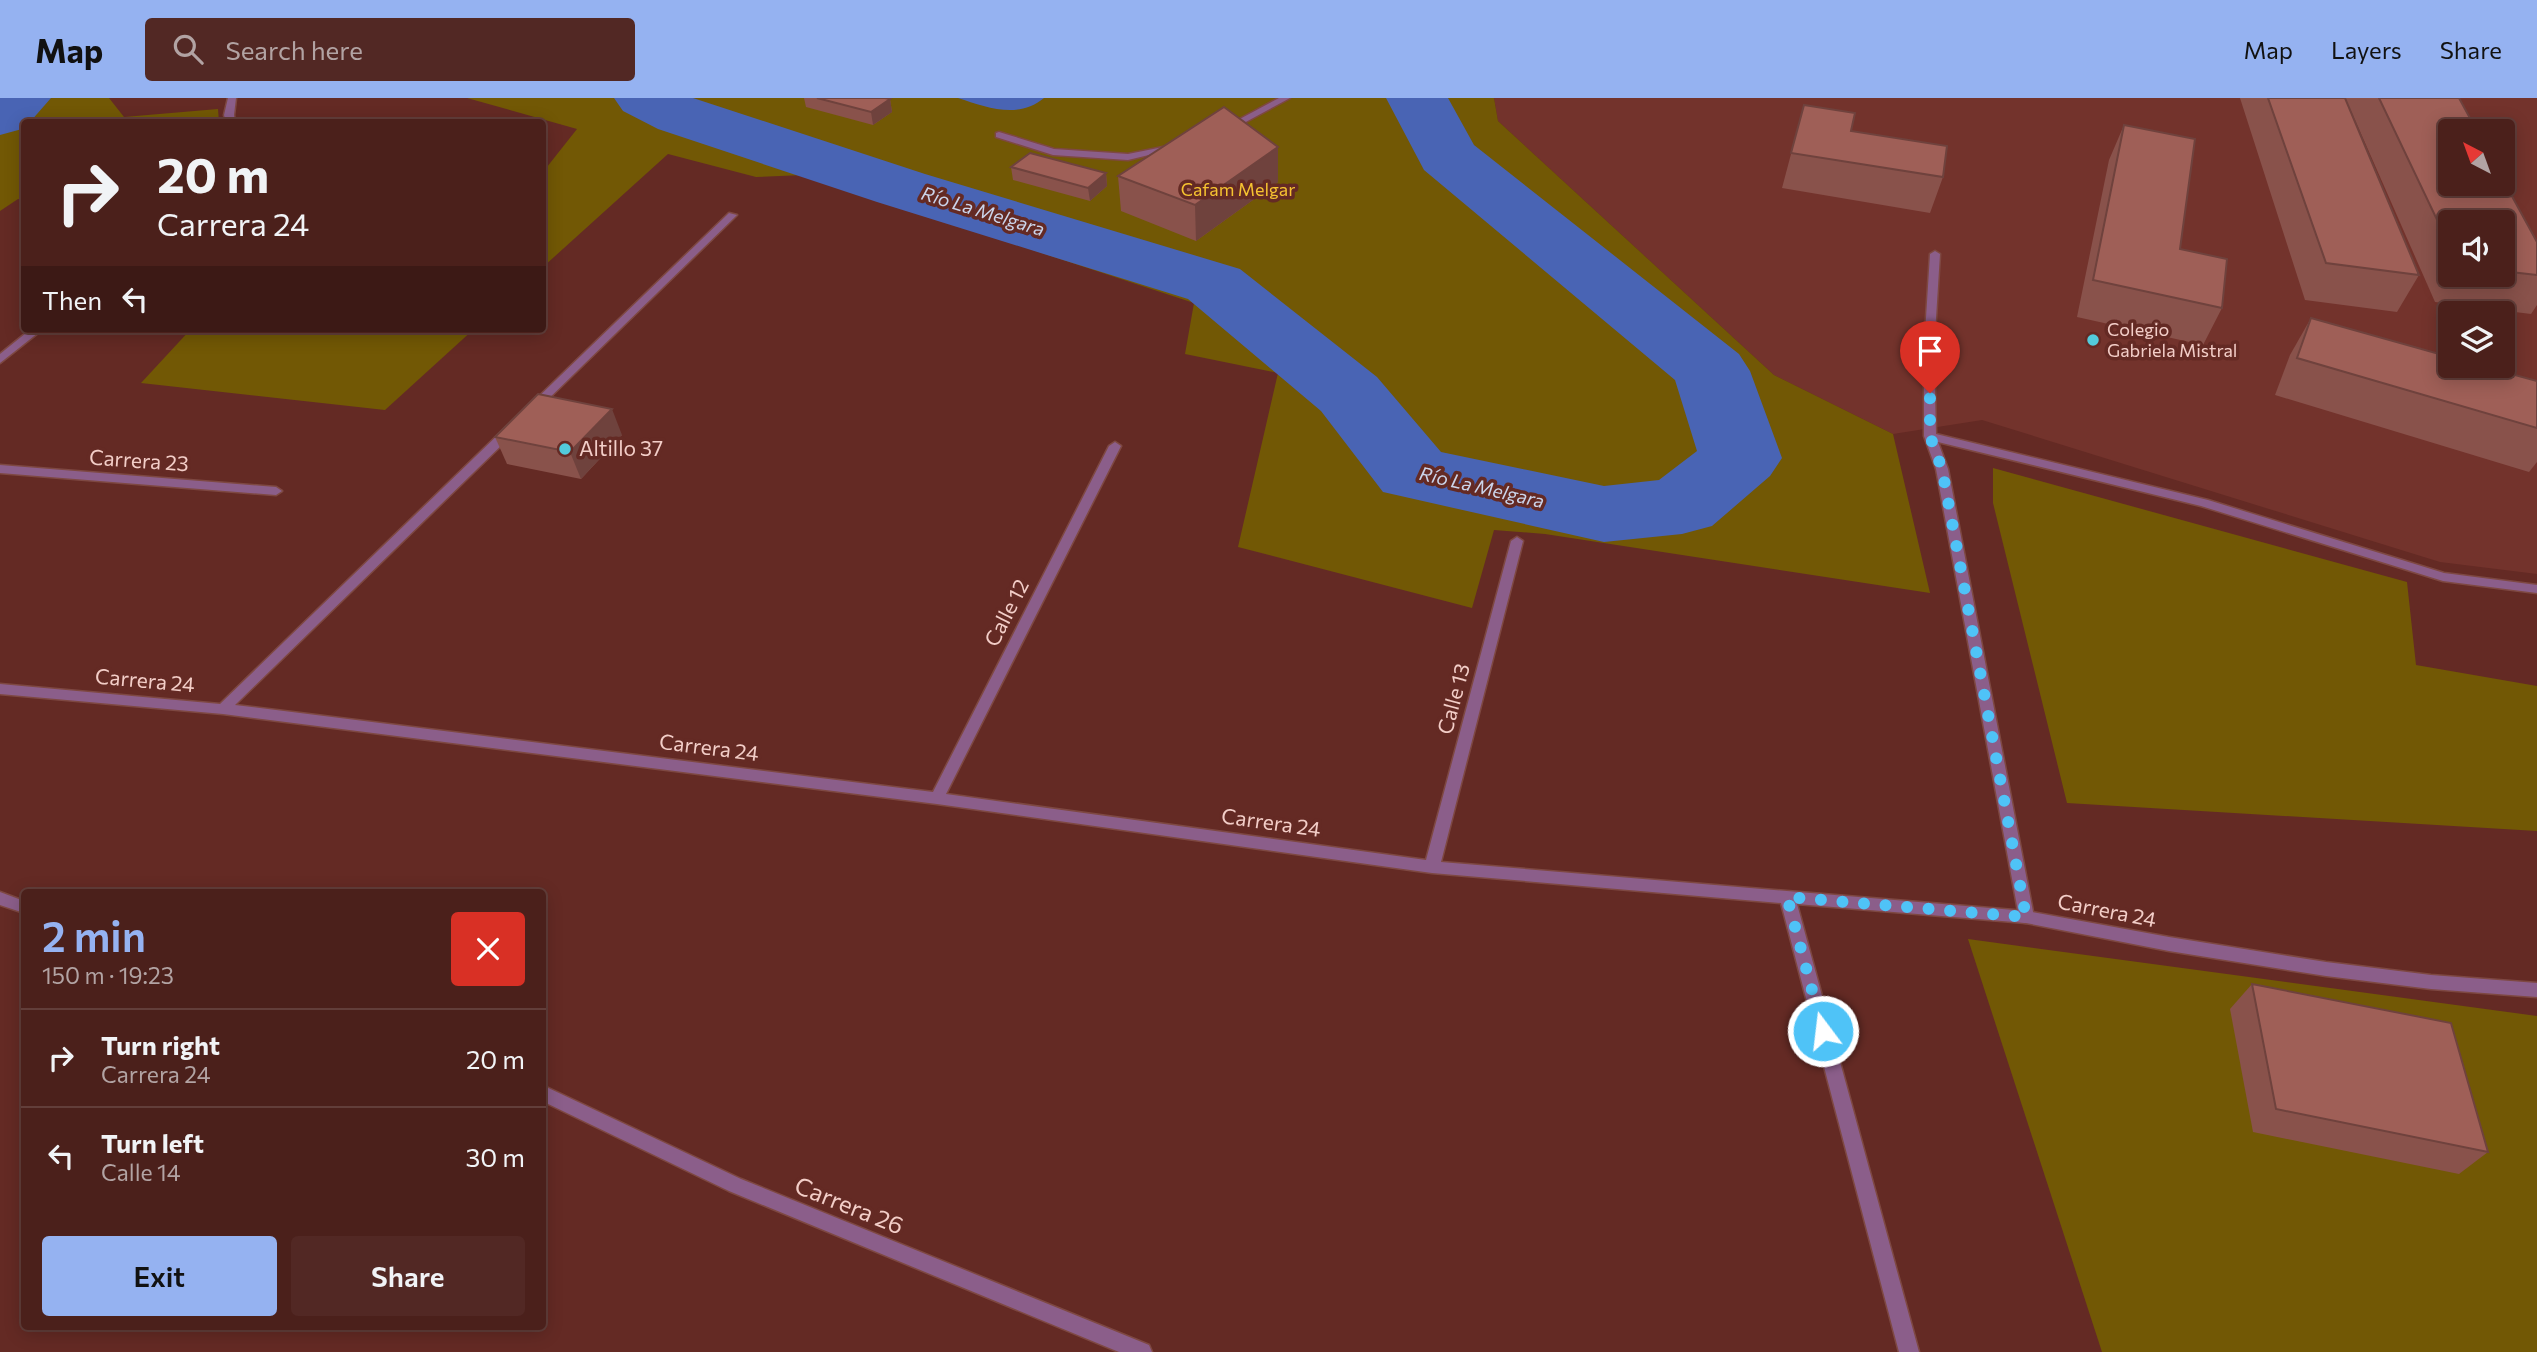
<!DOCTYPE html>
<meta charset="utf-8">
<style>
body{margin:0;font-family:Commissioner,sans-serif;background:#522824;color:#f1f3f6;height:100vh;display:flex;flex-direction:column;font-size:26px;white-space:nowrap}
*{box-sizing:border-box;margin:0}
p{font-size:23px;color:#b2a3a3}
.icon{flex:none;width:38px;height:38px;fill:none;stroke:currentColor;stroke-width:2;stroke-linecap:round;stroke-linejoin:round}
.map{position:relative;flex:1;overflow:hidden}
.panel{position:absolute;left:21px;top:791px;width:525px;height:441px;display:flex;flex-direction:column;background:#4b201b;border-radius:7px;box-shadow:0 4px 18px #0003,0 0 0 2px #623e3a}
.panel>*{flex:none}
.guide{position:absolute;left:21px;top:21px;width:525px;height:214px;border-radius:7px;box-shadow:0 4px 18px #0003,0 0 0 2px #623e3a;background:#4b201b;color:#f1f3f6;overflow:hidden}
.needle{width:46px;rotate:319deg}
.controls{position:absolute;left:2438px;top:21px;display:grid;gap:14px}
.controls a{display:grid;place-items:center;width:77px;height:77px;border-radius:7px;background:#4b201b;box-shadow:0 4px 18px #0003,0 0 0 2px #623e3a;font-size:35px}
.pin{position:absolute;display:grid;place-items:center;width:60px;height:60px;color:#fff;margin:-72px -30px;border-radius:50% 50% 50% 0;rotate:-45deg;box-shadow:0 0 7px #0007}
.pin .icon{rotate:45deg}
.me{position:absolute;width:77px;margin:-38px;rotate:345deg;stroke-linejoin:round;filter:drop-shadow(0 0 5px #0008)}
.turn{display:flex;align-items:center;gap:24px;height:147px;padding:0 21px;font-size:32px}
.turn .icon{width:91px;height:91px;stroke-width:2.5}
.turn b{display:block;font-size:49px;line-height:60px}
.then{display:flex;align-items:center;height:66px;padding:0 21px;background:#0003;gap:14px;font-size:26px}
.round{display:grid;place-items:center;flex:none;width:74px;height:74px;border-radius:7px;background:#522824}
.summary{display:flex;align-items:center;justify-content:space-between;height:119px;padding:0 21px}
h1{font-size:42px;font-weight:600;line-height:52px;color:#95b2f1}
.primary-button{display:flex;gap:14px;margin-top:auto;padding:14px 21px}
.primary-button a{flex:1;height:80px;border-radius:7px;background:#95b2f1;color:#111;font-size:28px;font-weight:600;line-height:80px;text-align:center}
.primary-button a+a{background:#522824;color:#f1f3f6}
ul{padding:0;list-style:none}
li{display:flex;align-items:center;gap:21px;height:98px;padding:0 21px;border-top:2px solid #623e3a}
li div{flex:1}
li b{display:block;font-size:26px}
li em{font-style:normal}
header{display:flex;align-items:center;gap:42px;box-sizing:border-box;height:98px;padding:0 35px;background:#95b2f1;color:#111}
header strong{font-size:33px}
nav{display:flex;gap:38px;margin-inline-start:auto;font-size:24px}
.search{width:490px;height:63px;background:#522824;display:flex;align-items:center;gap:18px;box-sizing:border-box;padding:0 24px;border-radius:7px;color:#b2a3a3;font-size:26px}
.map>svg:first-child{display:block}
.built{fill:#73332c;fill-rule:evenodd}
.green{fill:#725805}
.water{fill:#4964b4}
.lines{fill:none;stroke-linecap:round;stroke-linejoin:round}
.river{fill:#4964b4;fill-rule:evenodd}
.lane-casing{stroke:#7e4842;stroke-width:3}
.street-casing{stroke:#7e4842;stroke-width:3}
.lane{fill:#8b5e8a;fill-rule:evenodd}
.street{fill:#8b5e8a;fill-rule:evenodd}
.wall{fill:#89524b;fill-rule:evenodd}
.shaded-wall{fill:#6f423d}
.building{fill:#9f5f57;stroke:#6f423d;stroke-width:2}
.route{stroke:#4fc3f7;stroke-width:12;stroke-dasharray:0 21.6}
.poi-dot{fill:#53cbdb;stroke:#642a24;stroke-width:2.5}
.labels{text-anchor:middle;stroke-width:7;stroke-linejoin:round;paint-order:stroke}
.far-park-label{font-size:18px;fill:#f6c331;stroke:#642a24}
.far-poi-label{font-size:18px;fill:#f3cec8;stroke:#642a24;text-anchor:start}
.far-water-label{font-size:19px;font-style:italic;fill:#cbd4ea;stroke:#642a24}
.poi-label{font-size:21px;fill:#f3cec8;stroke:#642a24;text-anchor:start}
.street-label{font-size:21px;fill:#f3cec8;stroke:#642a24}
.near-street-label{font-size:24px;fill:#f3cec8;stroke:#642a24}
</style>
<header>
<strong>Map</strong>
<div class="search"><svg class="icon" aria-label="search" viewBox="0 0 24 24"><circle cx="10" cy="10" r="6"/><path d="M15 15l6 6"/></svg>Search here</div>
<nav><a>Map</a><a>Layers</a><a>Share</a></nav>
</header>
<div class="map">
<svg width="2537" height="1254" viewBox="0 0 2537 1254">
<rect width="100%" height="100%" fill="#642a24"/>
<path class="built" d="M1494,0H2537V476L2440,464L1982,322L1893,336L1774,277L1498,23ZM2450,33H2502V86H2450ZM2450,124H2502V177H2450ZM2450,215H2502V268H2450Z"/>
<g class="green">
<polygon points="0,0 109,0 124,19 218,11 219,24 24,24 24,102 18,101 0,113"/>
<polygon points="467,0 1494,0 1498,23 1774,277 1893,336 1930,495 1545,436 1494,432 1472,510 1238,449 1278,275 1185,256 1194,205 804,77 756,79 668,56 543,169 543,74 577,31"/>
<polygon points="191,231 474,231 385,312 141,285"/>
<polygon points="1993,370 2407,484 2416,567 2537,588 2537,733 2067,705 1993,405"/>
<polygon points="1968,841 2537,918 2537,1254 2102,1254"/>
</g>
<path class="water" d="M958,0H1044C1018,22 986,9 958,0Z"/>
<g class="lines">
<g class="river">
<polygon points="0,0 51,0 30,24 24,24 22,31 0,37"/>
<polygon points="614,0 693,0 925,76 1240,171 1377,279 1441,354 1604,388 1659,382 1697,353 1675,282 1424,72 1386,0 1448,0 1474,47 1739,256 1750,273 1782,360 1770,378 1712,428 1682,436 1604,444 1383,394 1321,313 1188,201 877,104 658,31 623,13"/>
</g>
<defs>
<g id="lane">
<polygon points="1279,0 1290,0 1231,32 1223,30"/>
<polygon points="999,34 1054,51 1128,56 1173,47 1178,50 1128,62 1053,57 996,39 996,35"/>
<polygon points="1935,153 1940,156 1934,252 1936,336 2208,402 2444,475 2537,487 2537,495 2443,483 2201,408 1938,344 1948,371 2034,819 2032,824 2026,825 2020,824 1936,371 1924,338 1924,252 1930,156"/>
</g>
<g id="street">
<polygon points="228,0 236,0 234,17 235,24 226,24 224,17"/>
<polygon points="729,115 737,117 537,312 529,312 529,308"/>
<polygon points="31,231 43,231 0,265 0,256"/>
<polygon points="511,327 515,328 515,334 235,607 933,694 1109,348 1115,344 1121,348 946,696 1426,762 1511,443 1517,439 1523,443 1441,764 2026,813 2169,839 2326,864 2431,877 2537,885 2537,899 2431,891 2326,878 2169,853 2026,825 1797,806 1919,1254 1899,1254 1781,805 1432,775 937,706 223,616 0,596 0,586 220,606 507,328"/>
<polygon points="0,367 276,389 282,393 276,397 0,375"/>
<polygon points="0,794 24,803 24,815 0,807"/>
<polygon points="542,987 741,1081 1149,1247 1152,1254 1119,1254 729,1093 542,1003"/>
</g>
</defs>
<use href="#lane" class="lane-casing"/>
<use href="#street" class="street-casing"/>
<use href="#lane" class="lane"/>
<use href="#street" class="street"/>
</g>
<g class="wall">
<polygon points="804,0 885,0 890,1 892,14 873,27 806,9"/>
<path d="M2240,0H2459L2537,144V207L2531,216L2435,204L2348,6L2419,177L2397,214L2305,202ZM2450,124H2502V177H2450Z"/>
<polygon points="1804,7 1851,33 1943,79 1930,115 1782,90"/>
<polygon points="2124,27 2180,151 2222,210 2203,247 2077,219 2109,62"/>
<polygon points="1278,49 1278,84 1196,143 1121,113 1118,78"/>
<polygon points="1011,69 1106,75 1107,88 1090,103 1013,82"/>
<polygon points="2311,220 2537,283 2537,364 2529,374 2275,297 2290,257"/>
<polygon points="622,337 581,381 507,366 495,339"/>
<polygon points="2252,886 2488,1054 2459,1076 2253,1034 2230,911"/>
</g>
<g class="shaded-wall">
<polygon points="890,1 892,14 873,27 871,14"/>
<polygon points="1278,49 1278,84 1196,143 1195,107"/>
<polygon points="1106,75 1107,88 1090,103 1088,90"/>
<polygon points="612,311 622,337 581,381 570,354"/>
</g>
<g class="building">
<polygon points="817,0 885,0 890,1 871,14"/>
<polygon points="2268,0 2345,0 2419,177 2326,165"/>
<polygon points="2379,0 2459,0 2477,33 2450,33 2450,86 2502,86 2502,80 2537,144 2537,177 2502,173 2502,124 2450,124 2450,149"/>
<polygon points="1804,7 1855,15 1851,33 1947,48 1943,79 1791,55"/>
<polygon points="1224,9 1278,49 1195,107 1118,78"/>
<polygon points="2124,27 2195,41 2180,151 2227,161 2222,210 2093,182"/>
<polygon points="1030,55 1106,75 1088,90 1011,69"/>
<polygon points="2311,220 2450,259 2450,268 2482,268 2537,283 2537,330 2297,260"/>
<polygon points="538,296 612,311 570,354 495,339"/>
<polygon points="2252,886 2451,925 2488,1054 2276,1011"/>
</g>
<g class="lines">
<polyline class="route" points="1823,933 1787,799 2026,819 1942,371 1930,338 1930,295"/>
</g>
<g class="poi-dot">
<circle cx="2093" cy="242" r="7"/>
<circle cx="565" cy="351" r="7"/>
</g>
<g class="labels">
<g class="far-park-label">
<text x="1238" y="98">Cafam Melgar</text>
</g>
<g class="far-poi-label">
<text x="2107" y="238">Colegio<tspan x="2107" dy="21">Gabriela Mistral</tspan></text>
</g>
<g class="far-water-label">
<text transform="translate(983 113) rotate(17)" y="7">Río La Melgara</text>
<text transform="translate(1482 389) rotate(13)" y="7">Río La Melgara</text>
</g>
<g class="poi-label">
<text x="579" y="358">Altillo 37</text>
</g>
<g class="street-label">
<text transform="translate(139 363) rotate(4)" y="7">Carrera 23</text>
<text transform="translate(1007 515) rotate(-63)" y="7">Calle 12</text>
<text transform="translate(145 583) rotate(5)" y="7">Carrera 24</text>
<text transform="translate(1454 601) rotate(-75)" y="7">Calle 13</text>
<text transform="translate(709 650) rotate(7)" y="7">Carrera 24</text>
<text transform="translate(1271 725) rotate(8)" y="7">Carrera 24</text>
<text transform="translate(2107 813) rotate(11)" y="7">Carrera 24</text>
</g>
<g class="near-street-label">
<text transform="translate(849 1108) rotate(22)" y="8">Carrera 26</text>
</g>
</g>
</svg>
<div class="controls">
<a><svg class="needle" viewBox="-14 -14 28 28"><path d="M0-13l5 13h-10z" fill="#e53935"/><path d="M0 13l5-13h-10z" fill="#b2a3a3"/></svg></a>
<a><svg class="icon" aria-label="sound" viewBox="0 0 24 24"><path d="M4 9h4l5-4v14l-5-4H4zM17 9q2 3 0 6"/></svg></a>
<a><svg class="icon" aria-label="layers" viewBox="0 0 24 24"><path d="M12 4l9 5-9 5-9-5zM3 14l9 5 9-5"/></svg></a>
</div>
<div class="pin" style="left:1930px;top:295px;background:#d93025"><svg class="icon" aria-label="arrive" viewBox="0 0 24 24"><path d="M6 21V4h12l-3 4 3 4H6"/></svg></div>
<svg class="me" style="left:1823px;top:933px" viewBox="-20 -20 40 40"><circle r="17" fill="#4fc3f7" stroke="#fff" stroke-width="3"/><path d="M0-11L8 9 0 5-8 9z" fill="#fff"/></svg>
<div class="guide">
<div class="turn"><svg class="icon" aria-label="right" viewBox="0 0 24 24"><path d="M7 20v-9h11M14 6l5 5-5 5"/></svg><div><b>20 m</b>Carrera 24</div></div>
<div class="then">Then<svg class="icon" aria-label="left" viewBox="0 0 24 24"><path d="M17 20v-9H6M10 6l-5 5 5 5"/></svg></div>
</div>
<section class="panel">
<div class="summary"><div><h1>2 min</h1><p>150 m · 19:23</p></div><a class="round" style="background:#d93025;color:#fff"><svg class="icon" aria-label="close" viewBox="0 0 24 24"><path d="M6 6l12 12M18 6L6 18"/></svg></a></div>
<ul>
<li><svg class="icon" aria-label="right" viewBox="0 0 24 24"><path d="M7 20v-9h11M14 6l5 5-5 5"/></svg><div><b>Turn right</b><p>Carrera 24</p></div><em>20 m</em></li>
<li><svg class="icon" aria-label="left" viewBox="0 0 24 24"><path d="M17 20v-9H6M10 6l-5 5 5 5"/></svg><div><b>Turn left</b><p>Calle 14</p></div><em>30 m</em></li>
</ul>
<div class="primary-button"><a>Exit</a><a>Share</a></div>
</section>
</div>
